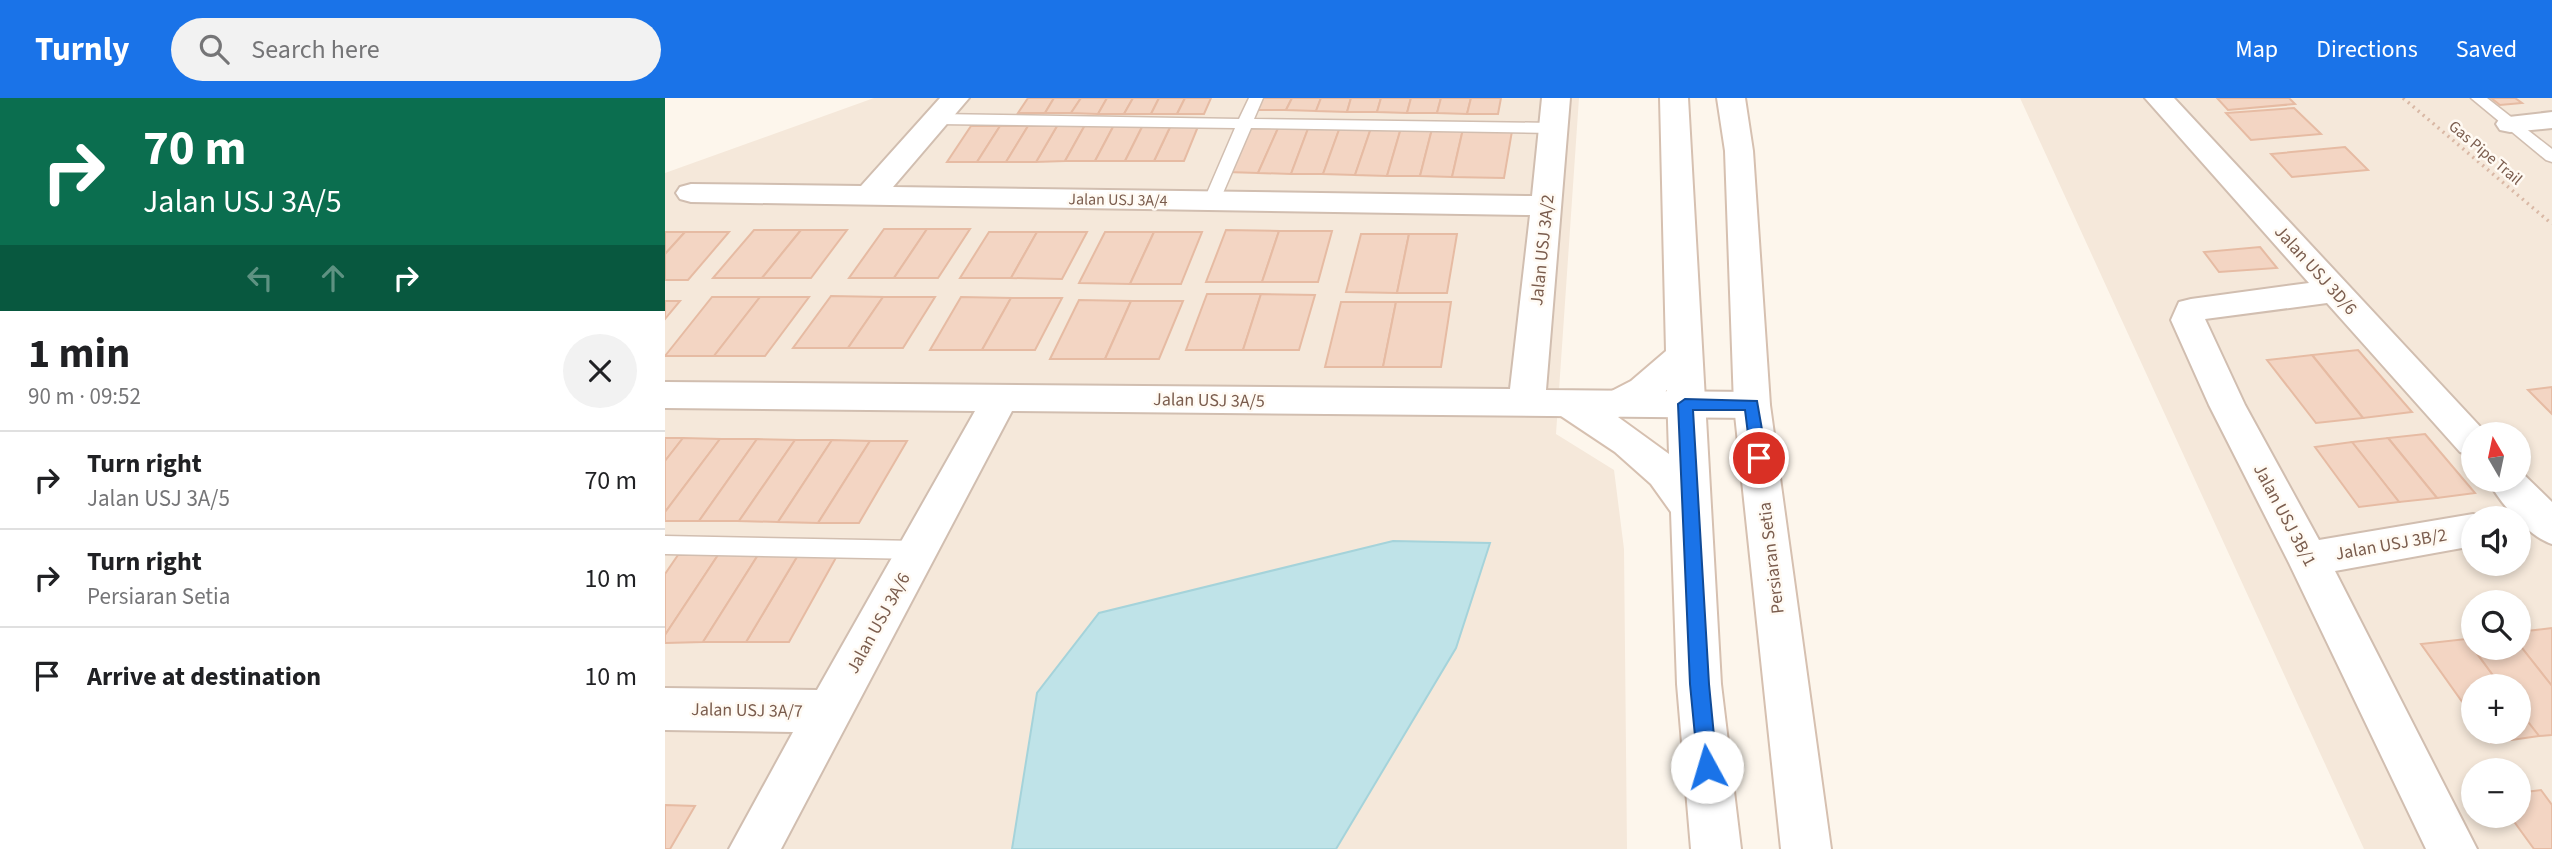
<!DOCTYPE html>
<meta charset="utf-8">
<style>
body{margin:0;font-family:"Source Sans 3",sans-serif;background:#f2f2f2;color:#202124;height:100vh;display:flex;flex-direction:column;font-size:26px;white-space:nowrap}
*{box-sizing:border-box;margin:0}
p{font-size:23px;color:#757577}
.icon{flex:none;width:38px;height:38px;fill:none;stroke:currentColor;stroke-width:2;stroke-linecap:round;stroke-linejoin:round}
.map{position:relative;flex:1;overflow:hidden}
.side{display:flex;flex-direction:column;background:#fff;width:665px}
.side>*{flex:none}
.banner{background:#0b6e4f;color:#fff;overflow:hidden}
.needle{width:46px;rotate:351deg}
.controls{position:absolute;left:1796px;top:324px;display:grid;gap:14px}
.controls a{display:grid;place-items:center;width:70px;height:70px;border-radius:50%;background:#fff;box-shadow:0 4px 10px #0003;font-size:35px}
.pin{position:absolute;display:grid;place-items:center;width:60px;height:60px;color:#fff;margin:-30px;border:4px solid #fff;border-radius:50%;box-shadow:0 2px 7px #0007}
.me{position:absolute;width:77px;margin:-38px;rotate:354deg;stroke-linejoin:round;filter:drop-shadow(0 0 5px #0008)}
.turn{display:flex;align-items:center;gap:24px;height:147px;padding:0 28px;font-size:32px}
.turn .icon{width:91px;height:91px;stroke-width:2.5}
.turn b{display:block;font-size:49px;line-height:60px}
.lanes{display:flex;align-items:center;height:66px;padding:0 28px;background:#0003;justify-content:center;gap:35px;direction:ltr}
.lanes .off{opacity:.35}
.round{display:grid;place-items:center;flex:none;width:74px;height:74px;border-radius:37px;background:#f2f2f2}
.overview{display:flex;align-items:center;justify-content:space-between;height:119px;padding:0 28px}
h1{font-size:42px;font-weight:700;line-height:52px}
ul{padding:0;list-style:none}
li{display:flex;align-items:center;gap:21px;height:98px;padding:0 28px;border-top:2px solid #e0e0e0}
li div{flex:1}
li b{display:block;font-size:26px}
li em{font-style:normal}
header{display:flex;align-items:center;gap:42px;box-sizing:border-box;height:98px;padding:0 35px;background:#1a73e8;color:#fff}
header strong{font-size:33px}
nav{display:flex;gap:38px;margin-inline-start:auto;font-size:24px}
.search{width:490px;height:63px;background:#f2f2f2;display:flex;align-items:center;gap:18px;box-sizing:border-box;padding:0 24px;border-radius:38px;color:#757577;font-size:26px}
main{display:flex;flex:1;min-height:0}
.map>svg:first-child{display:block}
.residential{fill:#f5e8da;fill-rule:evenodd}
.water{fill:#bfe3e8;stroke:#a5d3da;stroke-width:2}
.building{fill:#f3d5c3;stroke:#e6bba3;stroke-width:2}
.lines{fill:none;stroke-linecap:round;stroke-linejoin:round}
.service-casing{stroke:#d1beb0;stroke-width:3}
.minor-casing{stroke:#d1beb0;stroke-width:4}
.secondary-casing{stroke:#d6c0b0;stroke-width:4}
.path{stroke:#d9b8a5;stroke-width:3.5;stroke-dasharray:2 4.5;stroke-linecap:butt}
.service{fill:#fff;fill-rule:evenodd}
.minor{fill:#fff;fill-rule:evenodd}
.secondary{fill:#fff;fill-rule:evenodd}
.route{fill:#1a73e8;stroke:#114b97;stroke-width:2}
.labels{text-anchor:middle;stroke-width:5;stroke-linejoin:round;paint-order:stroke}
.far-street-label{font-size:16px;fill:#7a5c4d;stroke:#fffaf3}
.street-label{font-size:18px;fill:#7a5c4d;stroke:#fffaf3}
</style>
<header>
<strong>Turnly</strong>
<div class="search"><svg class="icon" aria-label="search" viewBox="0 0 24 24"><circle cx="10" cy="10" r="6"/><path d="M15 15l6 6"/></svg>Search here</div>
<nav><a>Map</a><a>Directions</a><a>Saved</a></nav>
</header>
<main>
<section class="side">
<div class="banner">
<div class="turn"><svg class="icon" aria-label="right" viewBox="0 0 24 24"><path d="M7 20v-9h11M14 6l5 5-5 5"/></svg><div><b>70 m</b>Jalan USJ 3A/5</div></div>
<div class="lanes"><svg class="icon off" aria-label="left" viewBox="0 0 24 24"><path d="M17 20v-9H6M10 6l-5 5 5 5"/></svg><svg class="icon off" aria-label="ahead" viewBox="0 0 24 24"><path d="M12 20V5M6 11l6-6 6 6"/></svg><svg class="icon" aria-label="right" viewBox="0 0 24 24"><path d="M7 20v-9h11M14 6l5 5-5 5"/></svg></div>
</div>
<div class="overview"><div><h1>1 min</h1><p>90 m · 09:52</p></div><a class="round"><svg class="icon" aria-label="close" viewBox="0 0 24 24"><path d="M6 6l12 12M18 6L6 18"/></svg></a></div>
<ul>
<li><svg class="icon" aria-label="right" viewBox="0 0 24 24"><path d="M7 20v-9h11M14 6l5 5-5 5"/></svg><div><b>Turn right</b><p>Jalan USJ 3A/5</p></div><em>70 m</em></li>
<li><svg class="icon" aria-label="right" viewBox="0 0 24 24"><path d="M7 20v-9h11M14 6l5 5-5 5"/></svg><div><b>Turn right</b><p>Persiaran Setia</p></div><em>10 m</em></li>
<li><svg class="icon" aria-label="arrive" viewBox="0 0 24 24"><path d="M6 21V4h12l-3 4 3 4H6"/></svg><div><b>Arrive at destination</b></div><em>10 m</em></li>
</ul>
</section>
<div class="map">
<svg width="1887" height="751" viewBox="0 0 1887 751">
<rect width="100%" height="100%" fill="#fdf6ec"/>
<g class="residential">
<polygon points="209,0 914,0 891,336 949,372 959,451 962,751 0,751 0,75"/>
<path d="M1355,0H1887V751H1699ZM1808,336H1853V382H1808ZM1808,420H1853V466H1808ZM1808,504H1853V550H1808ZM1808,588H1853V634H1808ZM1808,672H1853V718H1808Z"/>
</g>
<polygon class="water" points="728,443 825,445 791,550 671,751 347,751 372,595 434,515"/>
<g class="building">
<polygon points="363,0 389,0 380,15 353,15"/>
<polygon points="389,0 416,0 406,15 380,15"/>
<polygon points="416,0 442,0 433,16 406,15"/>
<polygon points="442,0 468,0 459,16 433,16"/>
<polygon points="468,0 494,0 486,16 459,16"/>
<polygon points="494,0 520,0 512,16 486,16"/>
<polygon points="520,0 546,0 539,16 512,16"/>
<polygon points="597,0 627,0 621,12 591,12"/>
<polygon points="627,0 656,0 651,13 621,12"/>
<polygon points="656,0 686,0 682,14 651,13"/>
<polygon points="686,0 716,0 712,14 682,14"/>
<polygon points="716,0 746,0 742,15 712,14"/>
<polygon points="746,0 776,0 772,15 742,15"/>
<polygon points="776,0 806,0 802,16 772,15"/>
<polygon points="806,0 836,0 833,16 802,16"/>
<polygon points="1552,0 1624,0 1630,6 1563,12"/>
<polygon points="1826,0 1850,0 1857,5 1835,7"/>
<polygon points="1629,10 1656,36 1586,42 1561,15"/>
<polygon points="534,26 519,63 489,63 506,27"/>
<polygon points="420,27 400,63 371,64 392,28"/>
<polygon points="420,27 449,27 430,63 400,63"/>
<polygon points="449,27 478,27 460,63 430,63"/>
<polygon points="478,27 506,27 489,63 460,63"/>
<polygon points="583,27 614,28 593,75 562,74"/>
<polygon points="306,28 335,28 312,64 282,64"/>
<polygon points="335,28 363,28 341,64 312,64"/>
<polygon points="363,28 392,28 371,64 341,64"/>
<polygon points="614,28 644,28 626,76 593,75"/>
<polygon points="644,28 675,29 658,76 626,76"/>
<polygon points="675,29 706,30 690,77 658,76"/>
<polygon points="706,30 736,30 722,78 690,77"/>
<polygon points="736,30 767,31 755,78 722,78"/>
<polygon points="767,31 798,31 787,79 755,78"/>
<polygon points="798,31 847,33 839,80 787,79"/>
<polygon points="1680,49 1703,72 1627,79 1606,56"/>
<polygon points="219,131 262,131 229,180 184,180"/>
<polygon points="262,131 305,131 273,180 229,180"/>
<polygon points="89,132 136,132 97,180 48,180"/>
<polygon points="136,132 182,132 146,180 97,180"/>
<polygon points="561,132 614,133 597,184 541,184"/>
<polygon points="614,133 667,133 653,184 597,184"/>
<polygon points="0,134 20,134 0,156"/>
<polygon points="20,134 64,134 23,182 0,182 0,156"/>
<polygon points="324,134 372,134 346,180 295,180"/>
<polygon points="372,134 422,134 397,181 346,180"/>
<polygon points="440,134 489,134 465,186 414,185"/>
<polygon points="489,134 537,134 516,186 465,186"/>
<polygon points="696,136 744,136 732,195 681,194"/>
<polygon points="744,136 792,136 782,195 732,195"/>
<polygon points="1595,149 1612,170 1554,174 1539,154"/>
<polygon points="542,196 596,196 578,252 521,252"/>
<polygon points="596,196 650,197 634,252 578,252"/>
<polygon points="166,198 218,199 183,250 128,250"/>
<polygon points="47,199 95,199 49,258 0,258"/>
<polygon points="95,199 144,199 100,258 49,258"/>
<polygon points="218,199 270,199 238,250 183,250"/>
<polygon points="296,199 346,200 317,252 265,252"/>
<polygon points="346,200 397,200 370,252 317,252"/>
<polygon points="414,202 466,203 440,261 385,261"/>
<polygon points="0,203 15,203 0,221"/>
<polygon points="466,203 518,203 494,261 440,261"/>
<polygon points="676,204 731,204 718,269 660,269"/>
<polygon points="731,204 786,204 776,269 718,269"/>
<polygon points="1693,252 1747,314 1698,320 1647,257"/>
<polygon points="1647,257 1698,320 1651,325 1602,262"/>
<polygon points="1887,289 1887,316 1863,292"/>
<polygon points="1760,336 1810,395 1772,400 1723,340"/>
<polygon points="0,340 18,340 0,363"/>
<polygon points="18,340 55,341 0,414 0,363"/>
<polygon points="1723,340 1772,400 1734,404 1687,344"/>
<polygon points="55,341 92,341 34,423 0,423 0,414"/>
<polygon points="92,341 130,342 74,423 34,423"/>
<polygon points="130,342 167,342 113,424 74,423"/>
<polygon points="167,342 205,343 153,425 113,424"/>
<polygon points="205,343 242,343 194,425 153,425"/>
<polygon points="1687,344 1734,404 1694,409 1650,349"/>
<polygon points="173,456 124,544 81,544 133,457"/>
<polygon points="13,457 53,457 0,537 0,476"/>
<polygon points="53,457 93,457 38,544 0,545 0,537"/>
<polygon points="93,457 133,457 81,544 38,544"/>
<polygon points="1887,530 1887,588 1853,545 1853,534"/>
<polygon points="1801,541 1836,588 1808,588 1808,619 1756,546"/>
<polygon points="1853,545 1887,588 1887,637 1874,638 1853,611 1853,588 1836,588 1808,550 1853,550"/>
<polygon points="1853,611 1874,638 1826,645 1818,634 1853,634"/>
<polygon points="1876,692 1887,707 1887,751 1869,751 1845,718 1853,718 1853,695"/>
<polygon points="0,707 30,708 5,751 0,751"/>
</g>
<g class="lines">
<defs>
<g id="service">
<polygon points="584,0 598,0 589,21 888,25 896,30 888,35 586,30 555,102 547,107 539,102 570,30 272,26 264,21 272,16 574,21"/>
<polygon points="1806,0 1822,0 1887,51 1887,64 1881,62"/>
<polygon points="0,438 253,443 261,446 264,452 261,458 253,461 0,456"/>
</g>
<g id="minor">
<polygon points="275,0 304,0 228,89 867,98 877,0 905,0 881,292 1087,294 1100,298 1105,307 1100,316 1087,320 347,313 116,751 64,751 128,634 0,632 0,590 152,592 310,313 0,310 0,284 845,291 865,117 26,104 15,101 11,95 15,89 26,86 196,88"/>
<polygon points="1480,0 1509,0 1822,336 1808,336 1808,358 1795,354 1662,205 1540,221 1580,307 1654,442 1808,416 1821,420 1808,420 1808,448 1670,473 1812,751 1761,751 1624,465 1544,307 1506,222 1514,204 1526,201 1644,185"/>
<polygon points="1887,14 1887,30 1845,34 1835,32 1831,26 1835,20"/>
<path d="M1853,371L1887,404V446C1864,439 1834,404 1823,382H1853Z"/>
</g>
<g id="secondary">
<path d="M995,0H1023L1056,586L1076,751H1026L1012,586L1006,414L986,386L950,354L890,314L885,305L890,296C908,290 917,296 932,306L937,298L966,283L1001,253ZM1002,292L1004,356L953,319L992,301Z"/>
<polygon points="1052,0 1080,0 1088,53 1105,307 1166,751 1116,751 1069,307 1060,53"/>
</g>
</defs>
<use href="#service" class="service-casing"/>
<use href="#minor" class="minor-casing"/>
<use href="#secondary" class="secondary-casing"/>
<polyline class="path" points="1738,0 1887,126"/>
<use href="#service" class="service"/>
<use href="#minor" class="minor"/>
<use href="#secondary" class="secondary"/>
</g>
<polygon class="route" points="1020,301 1092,303 1102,360 1094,367 1086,360 1080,312 1028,312 1044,586 1052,669 1049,675 1042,678 1036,675 1033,669 1025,586 1013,306"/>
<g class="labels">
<g class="far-street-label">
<text transform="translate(1821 54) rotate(40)" y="6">Gas Pipe Trail</text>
<text transform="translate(453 101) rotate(1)" y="6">Jalan USJ 3A/4</text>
</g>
<g class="street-label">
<text transform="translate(877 152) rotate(-84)" y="6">Jalan USJ 3A/2</text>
<text transform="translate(1651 172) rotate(48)" y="6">Jalan USJ 3D/6</text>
<text transform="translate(544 302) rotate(1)" y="6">Jalan USJ 3A/5</text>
<text transform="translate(1620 417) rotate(62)" y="6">Jalan USJ 3B/1</text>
<text transform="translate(1726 446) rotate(-10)" y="6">Jalan USJ 3B/2</text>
<text transform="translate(1106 460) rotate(-97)" y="6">Persiaran Setia</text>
<text transform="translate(213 525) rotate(-61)" y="6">Jalan USJ 3A/6</text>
<text transform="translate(82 612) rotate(1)" y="6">Jalan USJ 3A/7</text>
</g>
</g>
</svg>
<div class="controls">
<a><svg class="needle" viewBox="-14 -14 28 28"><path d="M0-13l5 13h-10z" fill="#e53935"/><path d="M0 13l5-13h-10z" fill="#757577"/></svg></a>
<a><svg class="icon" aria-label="sound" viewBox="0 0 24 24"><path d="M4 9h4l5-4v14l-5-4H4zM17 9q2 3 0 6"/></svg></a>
<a><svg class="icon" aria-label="search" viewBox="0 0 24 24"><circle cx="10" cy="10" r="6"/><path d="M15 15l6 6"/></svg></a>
<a>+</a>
<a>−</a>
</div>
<div class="pin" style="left:1094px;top:360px;background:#d93025"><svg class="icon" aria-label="arrive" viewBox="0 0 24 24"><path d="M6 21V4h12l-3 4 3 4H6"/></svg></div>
<svg class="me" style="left:1042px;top:669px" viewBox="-20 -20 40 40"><circle r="19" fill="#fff"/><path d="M0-13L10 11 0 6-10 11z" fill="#1a73e8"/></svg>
</div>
</main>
